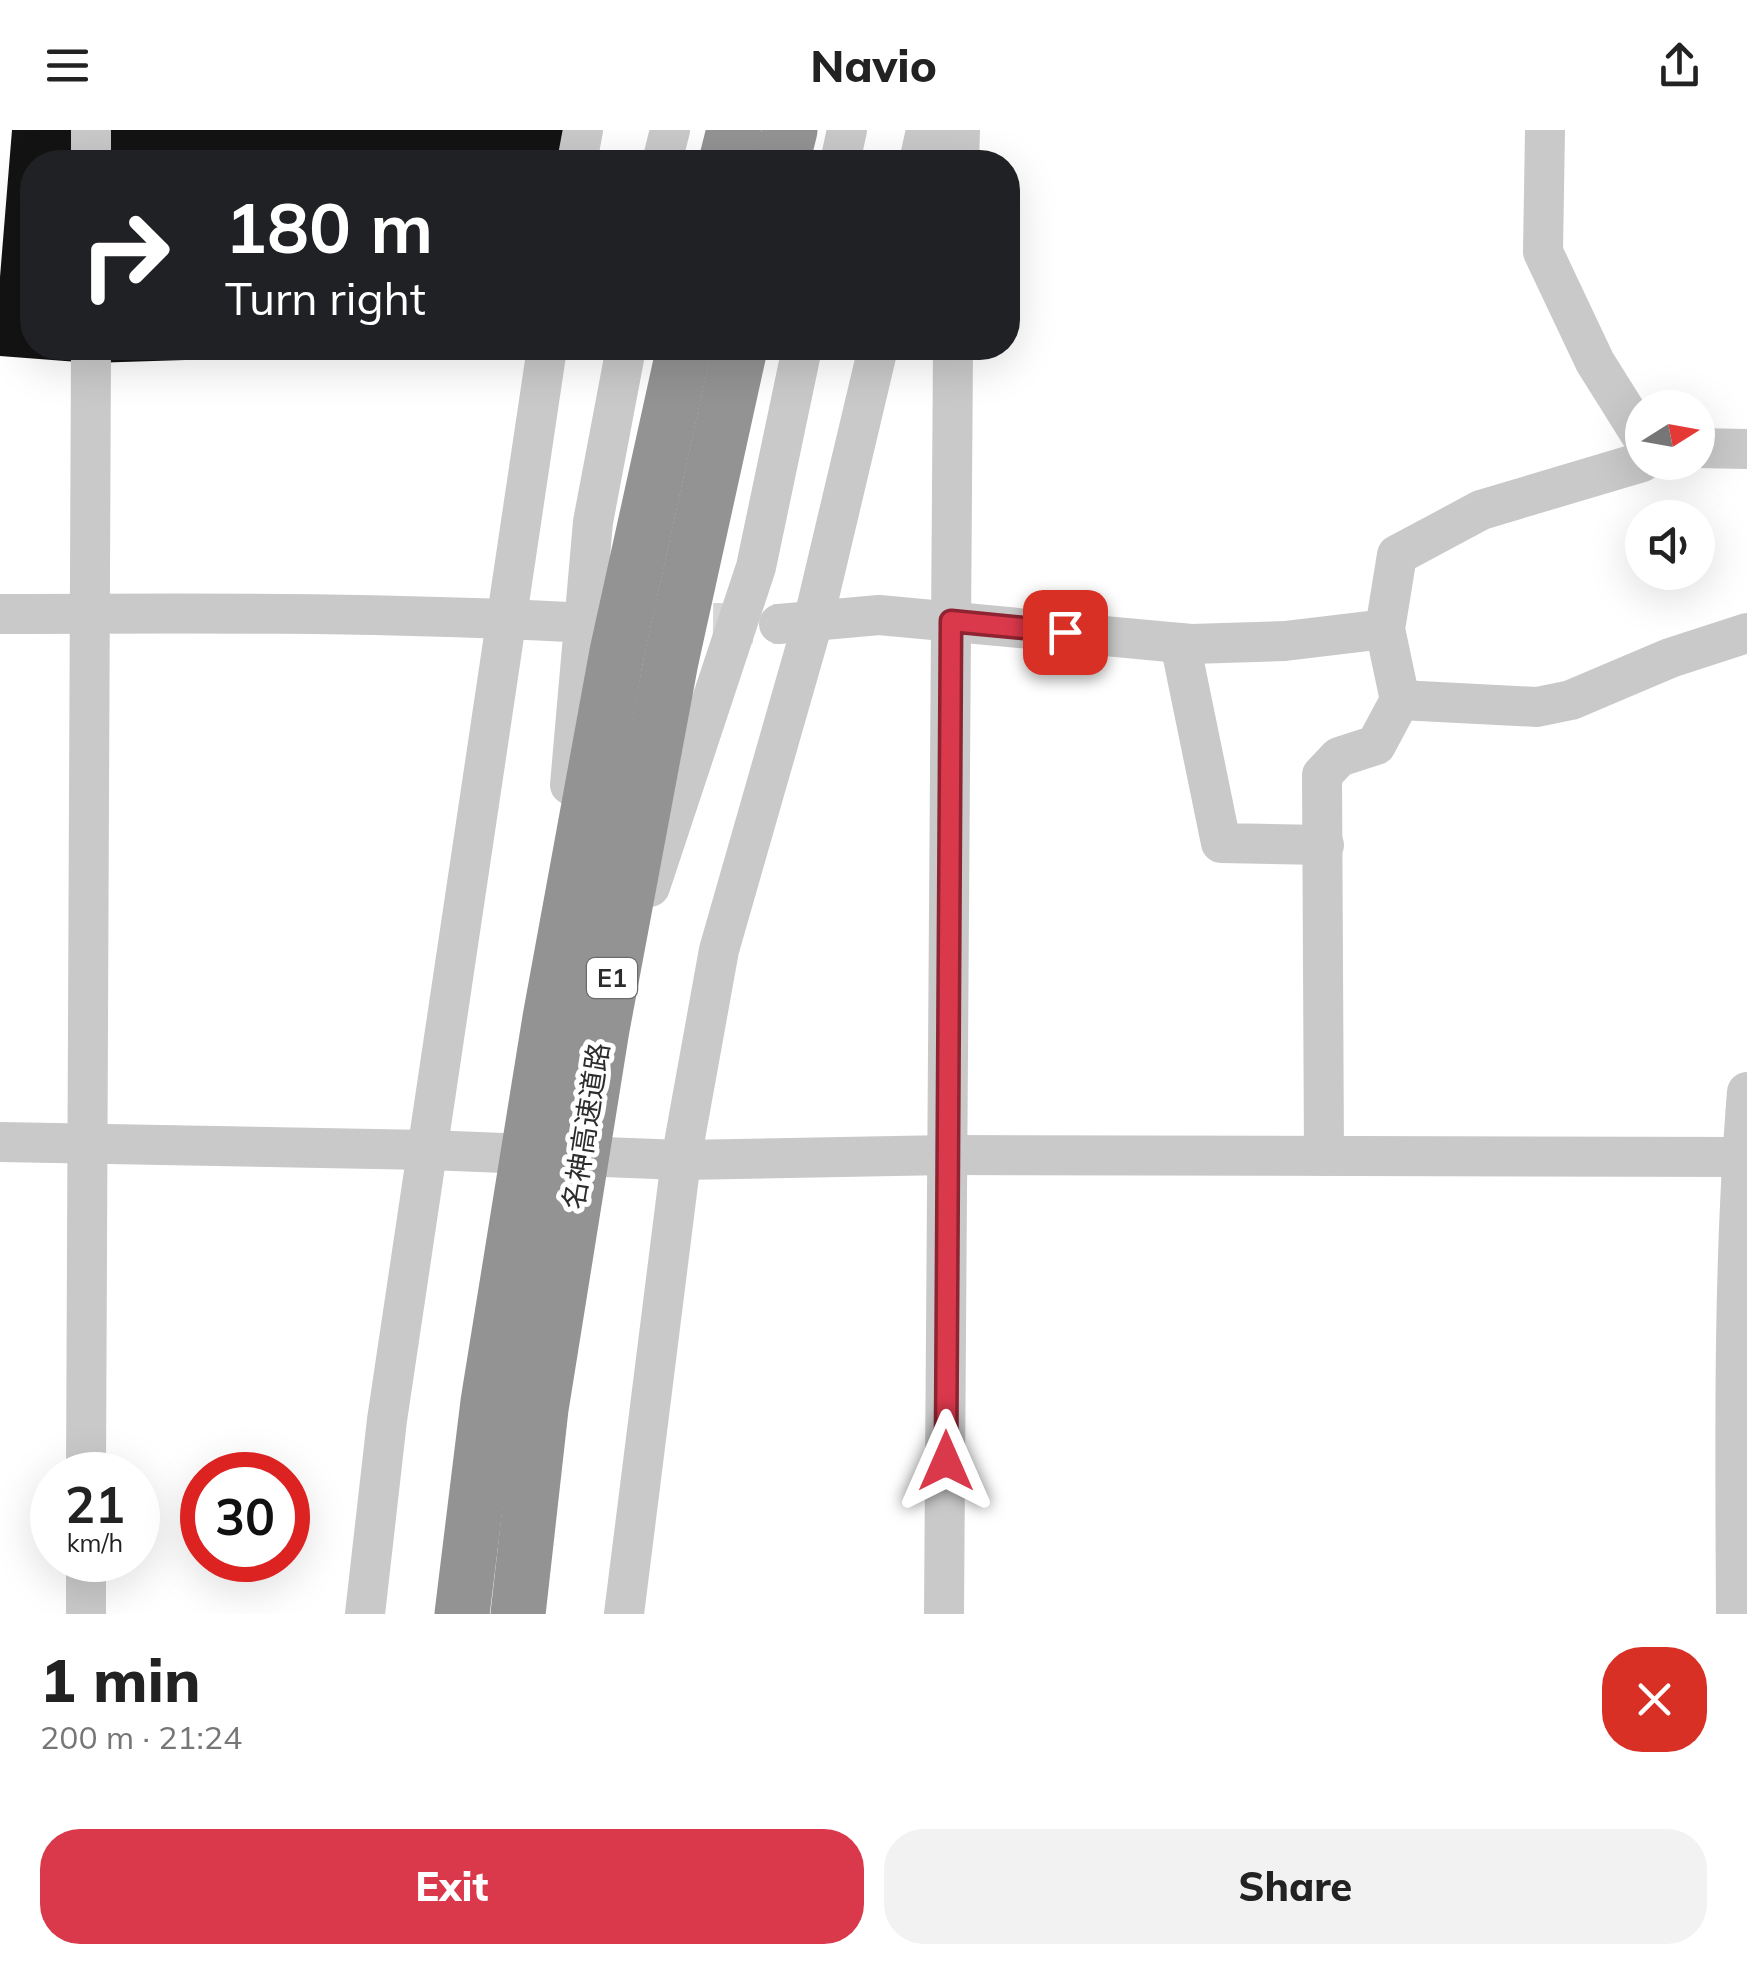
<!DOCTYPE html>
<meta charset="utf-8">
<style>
body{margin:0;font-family:Mulish,"Noto Sans JP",sans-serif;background:#f2f2f2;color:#222;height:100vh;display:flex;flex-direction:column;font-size:38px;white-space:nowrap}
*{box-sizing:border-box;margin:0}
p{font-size:32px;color:#767676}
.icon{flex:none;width:55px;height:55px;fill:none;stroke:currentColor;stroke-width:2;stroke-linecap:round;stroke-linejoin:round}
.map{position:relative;height:1484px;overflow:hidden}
.sheet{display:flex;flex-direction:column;background:#fff;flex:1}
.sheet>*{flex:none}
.top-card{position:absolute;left:20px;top:20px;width:1000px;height:210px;border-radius:40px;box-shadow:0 10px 40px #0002;background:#202124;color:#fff;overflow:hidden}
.needle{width:65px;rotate:79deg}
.fabs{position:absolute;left:1625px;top:260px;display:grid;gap:20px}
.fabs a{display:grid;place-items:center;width:90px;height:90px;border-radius:50%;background:#fff;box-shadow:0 10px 40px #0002;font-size:50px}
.speed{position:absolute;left:30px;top:1322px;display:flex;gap:20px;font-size:50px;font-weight:700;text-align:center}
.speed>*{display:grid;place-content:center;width:130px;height:130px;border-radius:50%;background:#fff;box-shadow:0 10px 40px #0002;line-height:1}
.speed small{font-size:25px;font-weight:400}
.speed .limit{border:15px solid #d22;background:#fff;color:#111}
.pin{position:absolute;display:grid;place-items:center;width:85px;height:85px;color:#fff;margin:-42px;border-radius:20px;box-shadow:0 5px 15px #0006}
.me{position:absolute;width:110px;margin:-55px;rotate:0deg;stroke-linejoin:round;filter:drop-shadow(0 0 8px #0008)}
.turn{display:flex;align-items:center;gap:35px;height:210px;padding:0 40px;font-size:45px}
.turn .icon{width:130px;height:130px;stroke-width:2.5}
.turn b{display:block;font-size:70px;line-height:85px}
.round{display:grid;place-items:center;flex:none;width:105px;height:105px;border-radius:40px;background:#f2f2f2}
.summary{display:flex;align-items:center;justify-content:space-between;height:170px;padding:0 40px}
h1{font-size:60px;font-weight:800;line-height:75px}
.action{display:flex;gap:20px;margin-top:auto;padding:20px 40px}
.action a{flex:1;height:115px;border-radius:40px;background:#da384b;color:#fff;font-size:40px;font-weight:800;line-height:115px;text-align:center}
.action a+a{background:#f2f2f2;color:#222}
header{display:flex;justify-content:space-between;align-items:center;height:130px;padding:0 40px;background:#fff;font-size:45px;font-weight:800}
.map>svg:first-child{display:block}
.building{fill:#131313}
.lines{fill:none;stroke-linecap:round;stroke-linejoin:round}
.minor-tunnel{stroke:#d5d5d5;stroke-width:40;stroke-dasharray:40 20;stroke-linecap:butt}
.minor{stroke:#c9c9c9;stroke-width:40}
.highway{stroke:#939393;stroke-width:55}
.highway-bridge{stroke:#939393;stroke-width:55}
.route-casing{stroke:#8e2431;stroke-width:25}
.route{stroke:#da384b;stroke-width:18}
.labels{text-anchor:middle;stroke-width:10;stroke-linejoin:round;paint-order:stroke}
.shield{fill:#fff;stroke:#6b6b6b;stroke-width:2.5}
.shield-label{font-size:25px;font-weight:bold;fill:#2c2c2c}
.street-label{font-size:28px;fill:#2c2c2c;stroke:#fff}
</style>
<header><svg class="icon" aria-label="menu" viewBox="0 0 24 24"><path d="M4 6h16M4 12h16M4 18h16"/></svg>Navio<svg class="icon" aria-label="share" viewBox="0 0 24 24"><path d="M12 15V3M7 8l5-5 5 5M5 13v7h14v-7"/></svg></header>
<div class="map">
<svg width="1747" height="1484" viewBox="0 0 1747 1484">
<rect width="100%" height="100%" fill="#fff"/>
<g class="building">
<polygon points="12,0 76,0 78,32 32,32 32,218 463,218 463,221 91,233 0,226 0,147"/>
<polygon points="91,0 583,0 577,32 91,32"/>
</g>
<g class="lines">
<polyline class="minor-tunnel" points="653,492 779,494"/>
<g class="minor">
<polyline points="91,0 91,32"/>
<polyline points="1545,0 1543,122 1595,232 1642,307"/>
<polyline points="577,32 583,0"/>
<polyline points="662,32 670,0"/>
<polyline points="840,32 847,0"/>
<polyline points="919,32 926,0"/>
<polyline points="959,32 960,0"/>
<polyline points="1698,318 1747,319"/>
<path d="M0,484C189,483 379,482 568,492"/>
<polyline points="779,494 879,485 1191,514 1285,511 1385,499"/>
<polyline points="1180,513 1221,713 1324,715"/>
<polyline points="1400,570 1537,577 1571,570 1670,528 1747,503"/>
<polyline points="570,655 593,392 626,218"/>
<polyline points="650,757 756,437 802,218"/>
<polyline points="0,1012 428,1020 681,1030 948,1025 1747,1027"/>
<polyline points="1324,1026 1322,645 1339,627 1376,615 1400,570 1385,499 1397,425 1481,380 1642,332"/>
<polyline points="86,1345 91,218"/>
<polyline points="86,1484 86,1430"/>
<polyline points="365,1484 387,1290 547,218"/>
<polyline points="624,1484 681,1030 719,820 813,492 878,218"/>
<polyline points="944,1484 953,218"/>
<path d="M1736,1484C1735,1310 1733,1135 1747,962"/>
</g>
<g class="highway">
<polyline points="726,32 734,0"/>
<polyline points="782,32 790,0"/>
</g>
<g class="highway-bridge">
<polyline points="462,1484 488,1272 550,888 617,522 684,218"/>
<polyline points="518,1484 541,1279 602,899 671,531 740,218"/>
</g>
</g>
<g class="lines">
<defs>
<polyline id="route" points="946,1331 951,491 1065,502"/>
</defs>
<use href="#route" class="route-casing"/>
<use href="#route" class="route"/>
</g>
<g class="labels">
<rect class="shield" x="587" y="828" width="50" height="40" rx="8"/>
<g class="shield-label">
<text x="612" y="857">E1</text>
</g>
<g class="street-label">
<text transform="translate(586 996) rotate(-81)" y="10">名神高速道路</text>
</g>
</g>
</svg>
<div class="fabs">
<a><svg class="needle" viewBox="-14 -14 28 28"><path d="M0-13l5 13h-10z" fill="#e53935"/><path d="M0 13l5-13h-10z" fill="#767676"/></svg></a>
<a><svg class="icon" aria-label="sound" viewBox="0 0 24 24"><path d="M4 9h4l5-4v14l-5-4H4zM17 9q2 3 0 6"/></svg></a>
</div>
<div class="speed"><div>21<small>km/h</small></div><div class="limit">30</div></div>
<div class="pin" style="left:1065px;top:502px;background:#d93025"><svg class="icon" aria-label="arrive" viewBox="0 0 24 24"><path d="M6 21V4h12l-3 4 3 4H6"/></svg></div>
<svg class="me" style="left:946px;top:1331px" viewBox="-20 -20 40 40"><path d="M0-17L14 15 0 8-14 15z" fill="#da384b" stroke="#fff" stroke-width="4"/></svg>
<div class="top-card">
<div class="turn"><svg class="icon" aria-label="right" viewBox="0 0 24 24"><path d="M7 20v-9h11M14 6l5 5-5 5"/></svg><div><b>180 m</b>Turn right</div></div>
</div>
</div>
<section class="sheet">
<div class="summary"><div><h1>1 min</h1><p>200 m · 21:24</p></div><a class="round" style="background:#d93025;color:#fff"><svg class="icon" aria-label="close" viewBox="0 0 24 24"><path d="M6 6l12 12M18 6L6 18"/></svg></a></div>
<div class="action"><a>Exit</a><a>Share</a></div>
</section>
